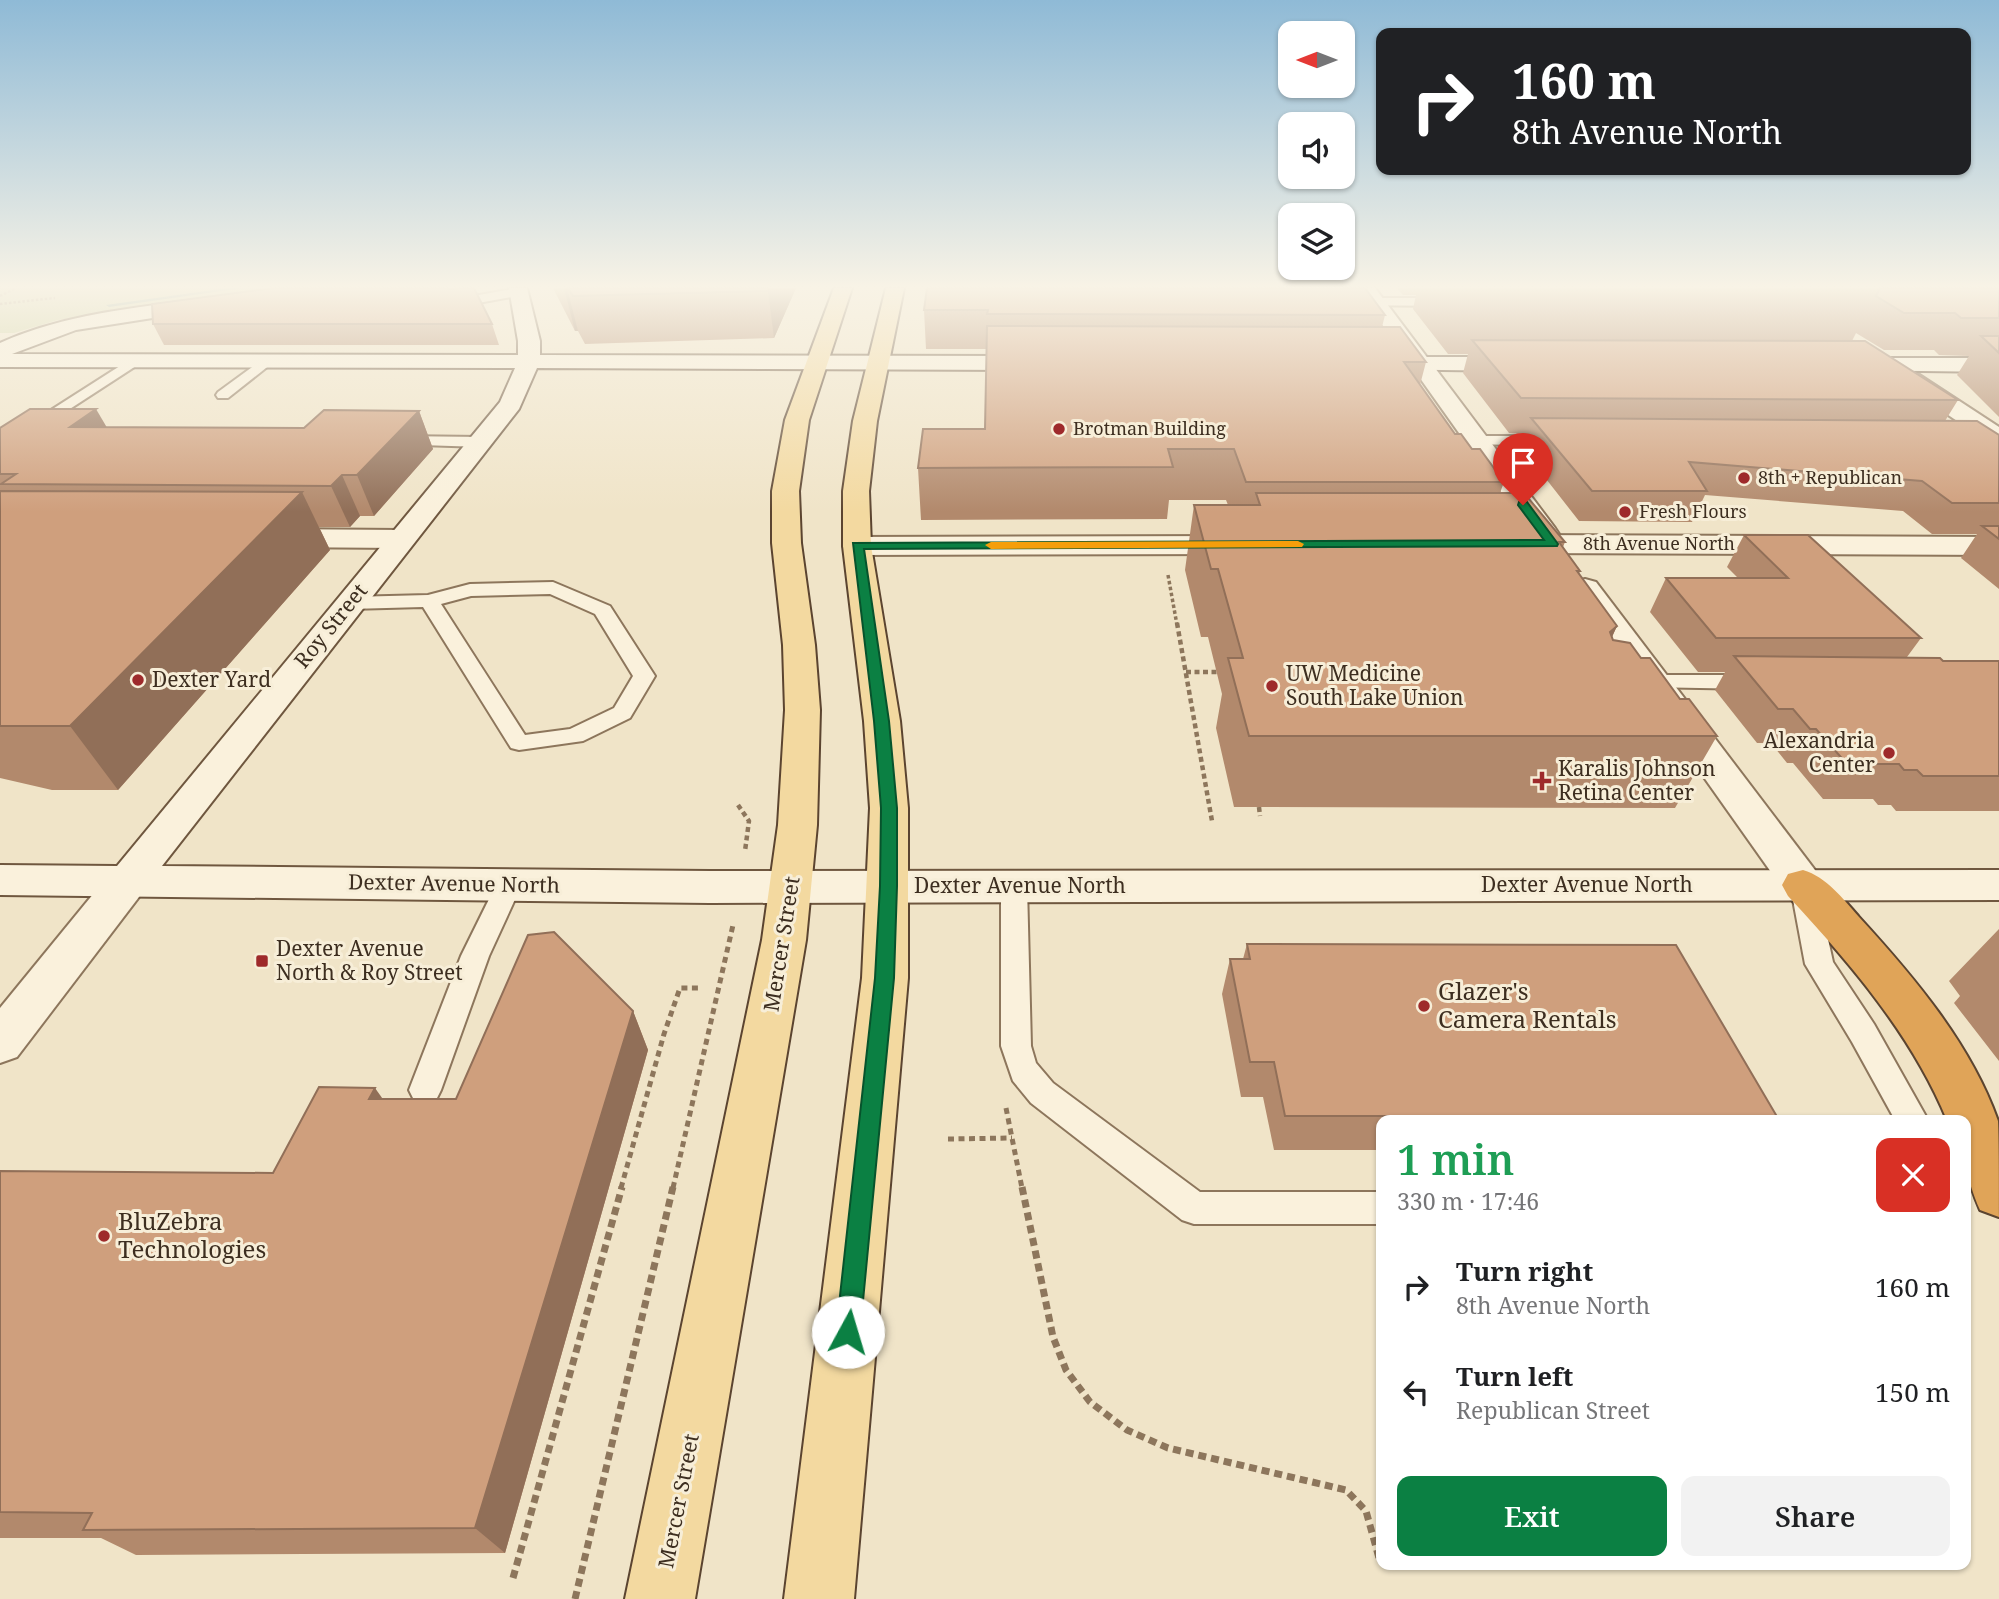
<!DOCTYPE html>
<meta charset="utf-8">
<style>
body{margin:0;font-family:"Noto Serif",serif;background:#f2f2f2;color:#202124;height:100vh;display:flex;flex-direction:column;font-size:26px;white-space:nowrap}
*{box-sizing:border-box;margin:0}
p{font-size:23px;color:#757577}
.icon{flex:none;width:38px;height:38px;fill:none;stroke:currentColor;stroke-width:2;stroke-linecap:round;stroke-linejoin:round}
.map{position:relative;flex:1;overflow:hidden}
.drawer{position:absolute;left:1376px;top:1115px;width:595px;height:455px;display:flex;flex-direction:column;background:#fff;border-radius:14px;box-shadow:0 2px 5px #0004}
.drawer>*{flex:none}
.guide{position:absolute;left:1376px;top:28px;width:595px;height:147px;border-radius:14px;box-shadow:0 2px 5px #0004;background:#202124;color:#fff;overflow:hidden}
.needle{width:46px;rotate:270deg}
.controls{position:absolute;left:1278px;top:21px;display:grid;gap:14px}
.controls a{display:grid;place-items:center;width:77px;height:77px;border-radius:14px;background:#fff;box-shadow:0 2px 5px #0004;font-size:35px}
.pin{position:absolute;display:grid;place-items:center;width:60px;height:60px;color:#fff;margin:-72px -30px;border-radius:50% 50% 50% 0;rotate:-45deg;box-shadow:0 0 7px #0007}
.pin .icon{rotate:45deg}
.me{position:absolute;width:77px;margin:-38px;rotate:6deg;stroke-linejoin:round;filter:drop-shadow(0 0 5px #0008)}
.turn{display:flex;align-items:center;gap:24px;height:147px;padding:0 21px;font-size:32px}
.turn .icon{width:91px;height:91px;stroke-width:2.5}
.turn b{display:block;font-size:49px;line-height:60px}
.round{display:grid;place-items:center;flex:none;width:74px;height:74px;border-radius:14px;background:#f2f2f2}
.head{display:flex;align-items:center;justify-content:space-between;height:119px;padding:0 21px}
h1{font-size:42px;font-weight:600;line-height:52px;color:#1e9e55}
.cta{display:flex;gap:14px;margin-top:auto;padding:14px 21px}
.cta a{flex:1;height:80px;border-radius:14px;background:#0b8043;color:#fff;font-size:28px;font-weight:600;line-height:80px;text-align:center}
.cta a+a{background:#f2f2f2;color:#202124}
ul{padding:0;list-style:none}
li{display:flex;align-items:center;gap:21px;height:105px;padding:0 21px}
li div{flex:1}
li b{display:block;font-size:26px}
li em{font-style:normal}
.map>svg:first-child{display:block}
.green{fill:#c9cf9b}
.lines{fill:none;stroke-linecap:round;stroke-linejoin:round}
.stream{fill:#6f938a;fill-rule:evenodd}
.service-casing{stroke:#8d765c;stroke-width:4}
.minor-casing{stroke:#8d765c;stroke-width:4}
.tertiary-casing{stroke:#8d765c;stroke-width:4}
.secondary-casing{stroke:#6f573f;stroke-width:4}
.primary-casing{stroke:#5b4430;stroke-width:4}
.motorway-casing{stroke:#5b4430;stroke-width:4}
.path-far4{stroke:#8d765c;stroke-width:2.5;stroke-dasharray:2.5 2;stroke-linecap:butt}
.path-far3{stroke:#8d765c;stroke-width:3.5;stroke-dasharray:3.5 2.5;stroke-linecap:butt}
.path-far2{stroke:#8d765c;stroke-width:4.5;stroke-dasharray:5 3.5;stroke-linecap:butt}
.path-far1{stroke:#8d765c;stroke-width:5;stroke-dasharray:6 4.5;stroke-linecap:butt}
.path{stroke:#8d765c;stroke-width:7;stroke-dasharray:8 5;stroke-linecap:butt}
.service{fill:#faf1dc;fill-rule:evenodd}
.minor{fill:#faf1dc;fill-rule:evenodd}
.tertiary{fill:#faf1dc;fill-rule:evenodd}
.secondary{fill:#faf1dc;fill-rule:evenodd}
.primary{fill:#f3d9a0;fill-rule:evenodd}
.motorway{fill:#e0a458;fill-rule:evenodd}
.wall{fill:#b2896c}
.shaded-wall{fill:#916f58}
.building{fill:#cf9f7d;stroke:#916f58;stroke-width:2}
.route{fill:#0b8043;stroke:#07532c;stroke-width:2}
.slow{fill:#f59e0b}
.poi-dot{fill:#9e2a2b;stroke:#f7eed8;stroke-width:2.5}
.labels{text-anchor:middle;stroke-width:6;stroke-linejoin:round;paint-order:stroke}
.far-poi-label{font-size:18px;fill:#3d2e20;stroke:#f7eed8;text-anchor:start}
.far-street-label{font-size:18px;fill:#3d2e20;stroke:#f7eed8}
.street-label{font-size:21px;fill:#3d2e20;stroke:#f7eed8}
.poi-label{font-size:21px;fill:#3d2e20;stroke:#f7eed8;text-anchor:start}
.near-poi-label{font-size:24px;fill:#3d2e20;stroke:#f7eed8;text-anchor:start}
</style>
<div class="map">
<svg width="1999" height="1599" viewBox="0 0 1999 1599">
<rect width="100%" height="100%" fill="#f0e4c8"/>
<polygon class="green" points="0,288 288,288 58,320 14,333 0,333"/>
<g class="lines">
<polygon class="stream" points="227,288 243,288 109,307 106,305"/>
<defs>
<g id="service">
<polygon points="519,288 523,289 523,295 456,307 450,303 456,299"/>
<polygon points="1352,298 1449,298 1455,302 1449,306 1348,305 1346,302"/>
<polygon points="134,357 141,361 139,364 39,429 29,429 26,426"/>
<polygon points="266,357 271,358 271,364 228,398 218,398 216,395 218,392"/>
<polygon points="396,436 482,437 490,442 482,447 390,444 388,441 390,438"/>
<polygon points="1476,436 1556,436 1564,441 1556,446 1470,444 1468,441"/>
<path d="M553,582L610,606L655,676L630,718L583,741L519,750L511,748L423,607L350,609L343,607L340,603L343,599L350,597L428,595L470,584ZM550,594L595,614L633,676L614,708L570,729L525,735L441,604L471,596Z"/>
<polygon points="1654,675 1753,675 1761,677 1764,682 1761,687 1753,689 1646,687 1643,682 1646,677"/>
<polygon points="509,874 518,877 522,884 489,956 441,1090 436,1100 425,1104 414,1100 409,1090 461,956 500,877"/>
<polygon points="1014,876 1023,879 1027,886 1031,1046 1036,1063 1053,1083 1200,1192 1381,1192 1381,1224 1194,1224 1182,1220 1031,1103 1013,1081 1001,1046 1001,886 1005,879"/>
<polygon points="1804,879 1813,882 1817,889 1833,962 1874,1024 1928,1120 1895,1120 1852,1042 1805,964 1791,889 1795,882"/>
</g>
<g id="minor">
<polygon points="1910,372 1918,374 1999,427 1999,445 1990,443 1902,384 1899,379 1902,374"/>
<polygon points="273,529 401,530 411,533 415,539 411,545 401,548 273,547 263,544 259,538 263,532"/>
<polygon points="1510,535 1999,537 1999,555 1510,553 1500,550 1496,544 1500,538"/>
<polygon points="1240,536 1250,539 1254,545 1250,551 1240,554 857,555 847,552 843,546 847,540 857,537"/>
<polygon points="127,867 142,871 148,882 142,893 17,1057 0,1063 0,1008 112,871"/>
</g>
<g id="tertiary">
<polygon points="1356,288 1375,288 1555,528 1559,534 1555,540 1545,543 1535,540"/>
<polygon points="1585,579 1596,582 1818,874 1824,885 1818,896 1803,900 1788,896 1570,588 1574,582"/>
</g>
<g id="secondary">
<path d="M509,288H527L540,341V355L1038,356L1046,358L1049,363L1046,368L1038,370L537,368L519,409L162,866L710,871L1999,870V900L710,903L0,895V865L117,866L500,402L515,368L0,367V343C64,314 134,308 203,299L213,305L210,309L76,330L12,354L518,355V341Z"/>
<polygon points="1375,357 1517,357 1525,359 1528,364 1525,369 1517,371 1367,369 1364,364 1367,359"/>
<polygon points="1851,358 1999,358 1999,372 1843,370 1840,365 1843,360"/>
</g>
<g id="primary">
<polygon points="834,288 852,288 809,420 799,491 801,543 815,645 820,710 817,825 806,940 695,1599 625,1599 762,940 778,825 785,710 783,645 772,543 772,491 785,420"/>
<polygon points="886,288 904,288 877,421 869,491 871,546 900,721 908,808 908,978 854,1599 784,1599 862,978 870,808 864,721 843,546 843,491 853,421"/>
</g>
<path id="motorway" d="M1803,870C1827,877 1843,899 1859,917C1913,976 1971,1044 1998,1121C1999,1137 1999,1197 1999,1217L1980,1210C1964,1173 1965,1159 1965,1120H1947C1912,1035 1850,963 1788,896L1782,885L1788,874Z"/>
</defs>
<use href="#service" class="service-casing"/>
<use href="#minor" class="minor-casing"/>
<use href="#tertiary" class="tertiary-casing"/>
<use href="#secondary" class="secondary-casing"/>
<use href="#primary" class="primary-casing"/>
<use href="#motorway" class="motorway-casing"/>
<g class="path-far4">
<polyline points="0,296 16,288"/>
<polyline points="0,304 55,298"/>
</g>
<polyline class="path-far3" points="1168,575 1177,625"/>
<g class="path-far2">
<polyline points="1177,623 1212,821"/>
<polyline points="1186,672 1220,672"/>
<polyline points="738,805 749,821 745,851"/>
<polyline points="1259,807 1260,816"/>
</g>
<g class="path-far1">
<polyline points="1006,1108 1022,1188"/>
<polyline points="948,1139 1012,1138"/>
<polyline points="621,1188 664,1034 680,988 698,988"/>
<polyline points="673,1188 733,925"/>
</g>
<g class="path">
<polyline points="1022,1187 1053,1337 1066,1370 1090,1402 1127,1430 1168,1448 1346,1490 1366,1511 1379,1558"/>
<polyline points="513,1578 622,1187"/>
<polyline points="575,1599 673,1187"/>
</g>
<use href="#service" class="service"/>
<use href="#minor" class="minor"/>
<use href="#tertiary" class="tertiary"/>
<use href="#secondary" class="secondary"/>
<use href="#primary" class="primary"/>
<use href="#motorway" class="motorway"/>
</g>
<g class="wall">
<polygon points="553,288 796,288 774,338 585,344 578,331 575,331"/>
<polygon points="927,288 1385,315 1382,327 1426,362 1420,385 1455,434 1472,449 1504,482 1500,493 1565,542 1563,547 1580,571 1579,574 1617,626 1612,637 1613,640 1641,658 1717,736 1675,808 1234,807 1216,728 1222,694 1208,637 1201,637 1185,570 1194,505 1228,505 1226,500 1169,500 1167,519 921,520 918,468 985,429 987,349 926,349 924,310"/>
<polygon points="1397,288 1999,288 1999,417 1957,375 1969,356 1939,355 1934,350 1884,350 1856,333 1852,341 1958,400 1945,421 1999,435 1999,589 1961,558 1977,534 1932,534 1903,511 1705,495 1692,522 1579,521 1521,447 1525,434 1509,433 1463,373 1468,354 1448,354 1413,309 1416,295 1403,295"/>
<polygon points="153,324 492,324 499,345 164,345"/>
<polygon points="419,411 433,449 374,516 360,516 350,527 319,527 330,550 118,790 52,790 0,778 0,428 304,428"/>
<polygon points="1744,535 1921,638 1907,657 1943,661 1999,661 1999,811 1896,811 1891,805 1878,805 1873,799 1823,799 1793,763 1787,763 1771,743 1757,743 1715,690 1725,672 1698,672 1650,612 1666,578 1738,578 1727,567"/>
<polygon points="1999,929 1999,1061 1954,1003 1960,996 1949,981"/>
<polygon points="1247,944 1779,1120 1381,1120 1381,1150 1274,1150 1263,1097 1241,1097 1222,994 1230,959 1243,959"/>
<polygon points="633,1011 648,1050 505,1553 136,1555 101,1538 0,1538 0,1171 273,1173 383,1099 456,1099"/>
</g>
<g class="shaded-wall">
<polygon points="564,288 567,288 578,331 575,331"/>
<polygon points="769,288 796,288 774,338 768,291"/>
<polygon points="96,409 119,448 70,427"/>
<polygon points="419,411 433,449 374,516 357,475"/>
<polygon points="342,475 360,516 350,527 331,486"/>
<polygon points="302,492 330,550 118,790 70,726"/>
<polygon points="1617,626 1585,695 1610,632"/>
<polygon points="633,1011 648,1050 505,1553 475,1528"/>
<polygon points="375,1088 402,1126 369,1099"/>
</g>
<g class="building">
<polygon points="274,288 447,288 450,289 458,288 474,288 492,324 153,324 152,304"/>
<polygon points="568,288 769,288 768,291 573,296"/>
<polygon points="927,288 1365,288 1385,315 987,314 988,310 924,310"/>
<polygon points="1880,288 1999,288 1999,318 1961,318 1955,313 1904,313 1876,296"/>
<polygon points="987,326 1400,327 1426,362 1404,362 1455,434 1461,434 1472,449 1480,449 1504,482 1246,482 1234,449 1168,449 1173,467 918,468 923,429 985,429"/>
<polygon points="1981,336 1999,336 1999,353"/>
<polygon points="1472,340 1865,341 1958,400 1521,398"/>
<polygon points="30,409 96,409 70,427 304,428 324,410 419,411 357,475 342,475 331,486 1,484 16,474 0,474 0,428"/>
<polygon points="1531,418 1977,421 1999,435 1999,503 1952,503 1922,481 1689,462 1707,491 1592,491"/>
<polygon points="0,491 302,492 70,726 0,726"/>
<polygon points="1256,493 1524,493 1565,542 1559,542 1580,571 1577,571 1617,626 1610,632 1613,640 1630,643 1641,658 1650,658 1680,699 1689,699 1717,736 1249,736 1228,658 1243,658 1218,569 1211,569 1194,505 1260,505"/>
<polygon points="1982,526 1999,526 1999,539"/>
<polygon points="1744,535 1808,535 1921,638 1716,638 1666,578 1788,578"/>
<polygon points="1734,656 1940,658 1943,661 1999,661 1999,776 1923,776 1917,770 1904,770 1899,764 1847,764 1816,729 1810,729 1793,709 1778,709"/>
<polygon points="554,932 633,1011 475,1528 83,1530 92,1513 0,1512 0,1171 273,1173 319,1087 375,1088 369,1099 456,1099 528,935"/>
<polygon points="1247,944 1676,945 1779,1120 1451,1120 1450,1116 1285,1116 1274,1062 1250,1062 1230,959 1250,959"/>
</g>
<linearGradient id="sky" x2="0" y2="1"><stop stop-color="#8fbad6"/><stop offset="0.56" stop-color="#f8f3e6"/><stop offset="1" stop-color="#f8f3e6" stop-opacity="0"/></linearGradient>
<rect width="1999" height="512" fill="url(#sky)"/>
<polygon class="route" points="1519,502 1527,502 1558,544 1557,546 864,549 889,721 897,808 897,886 894,978 860,1332 856,1341 848,1344 839,1341 836,1332 875,978 880,886 881,808 874,721 853,543 1544,540 1518,505"/>
<polygon class="slow" points="1298,541 1304,544 1302,547 991,549 985,545 991,542"/>
<g class="poi-dot">
<circle cx="1059" cy="429" r="7"/>
<circle cx="1744" cy="478" r="7"/>
<circle cx="1625" cy="512" r="7"/>
<circle cx="138" cy="680" r="7"/>
<circle cx="1272" cy="686" r="7"/>
<circle cx="1889" cy="753" r="7"/>
<path d="M1538.5 770.5h7v7h7v7h-7v7h-7v-7h-7v-7h7z"/>
<rect x="255" y="954" width="14" height="14" rx="3.5"/>
<circle cx="1424" cy="1006" r="7"/>
<circle cx="104" cy="1236" r="7"/>
</g>
<g class="labels">
<g class="far-poi-label">
<text x="1073" y="435">Brotman Building</text>
<text x="1758" y="484">8th + Republican</text>
<text x="1639" y="518">Fresh Flours</text>
</g>
<g class="far-street-label">
<text x="1659" y="550">8th Avenue North</text>
</g>
<g class="street-label">
<text transform="translate(331 626) rotate(-51)" y="7">Roy Street</text>
<text transform="translate(454 884) rotate(1)" y="7">Dexter Avenue North</text>
<text x="1587" y="892">Dexter Avenue North</text>
<text x="1020" y="893">Dexter Avenue North</text>
<text transform="translate(782 944) rotate(-81)" y="7">Mercer Street</text>
<text transform="translate(679 1501) rotate(-79)" y="7">Mercer Street</text>
</g>
<g class="poi-label">
<text x="1286" y="681">UW Medicine<tspan x="1286" dy="24">South Lake Union</tspan></text>
<text x="152" y="687">Dexter Yard</text>
<text x="1875" y="748" text-anchor="end">Alexandria<tspan x="1875" dy="24">Center</tspan></text>
<text x="1558" y="776">Karalis Johnson<tspan x="1558" dy="24">Retina Center</tspan></text>
<text x="276" y="956">Dexter Avenue<tspan x="276" dy="24">North &amp; Roy Street</tspan></text>
</g>
<g class="near-poi-label">
<text x="1438" y="1000">Glazer's<tspan x="1438" dy="28">Camera Rentals</tspan></text>
<text x="118" y="1230">BluZebra<tspan x="118" dy="28">Technologies</tspan></text>
</g>
</g>
</svg>
<div class="controls">
<a><svg class="needle" viewBox="-14 -14 28 28"><path d="M0-13l5 13h-10z" fill="#e53935"/><path d="M0 13l5-13h-10z" fill="#757577"/></svg></a>
<a><svg class="icon" aria-label="sound" viewBox="0 0 24 24"><path d="M4 9h4l5-4v14l-5-4H4zM17 9q2 3 0 6"/></svg></a>
<a><svg class="icon" aria-label="layers" viewBox="0 0 24 24"><path d="M12 4l9 5-9 5-9-5zM3 14l9 5 9-5"/></svg></a>
</div>
<div class="pin" style="left:1523px;top:505px;background:#d93025"><svg class="icon" aria-label="arrive" viewBox="0 0 24 24"><path d="M6 21V4h12l-3 4 3 4H6"/></svg></div>
<svg class="me" style="left:848px;top:1332px" viewBox="-20 -20 40 40"><circle r="19" fill="#fff"/><path d="M0-13L10 11 0 6-10 11z" fill="#0b8043"/></svg>
<div class="guide">
<div class="turn"><svg class="icon" aria-label="right" viewBox="0 0 24 24"><path d="M7 20v-9h11M14 6l5 5-5 5"/></svg><div><b>160 m</b>8th Avenue North</div></div>
</div>
<section class="drawer">
<div class="head"><div><h1>1 min</h1><p>330 m · 17:46</p></div><a class="round" style="background:#d93025;color:#fff"><svg class="icon" aria-label="close" viewBox="0 0 24 24"><path d="M6 6l12 12M18 6L6 18"/></svg></a></div>
<ul>
<li><svg class="icon" aria-label="right" viewBox="0 0 24 24"><path d="M7 20v-9h11M14 6l5 5-5 5"/></svg><div><b>Turn right</b><p>8th Avenue North</p></div><em>160 m</em></li>
<li><svg class="icon" aria-label="left" viewBox="0 0 24 24"><path d="M17 20v-9H6M10 6l-5 5 5 5"/></svg><div><b>Turn left</b><p>Republican Street</p></div><em>150 m</em></li>
</ul>
<div class="cta"><a>Exit</a><a>Share</a></div>
</section>
</div>
